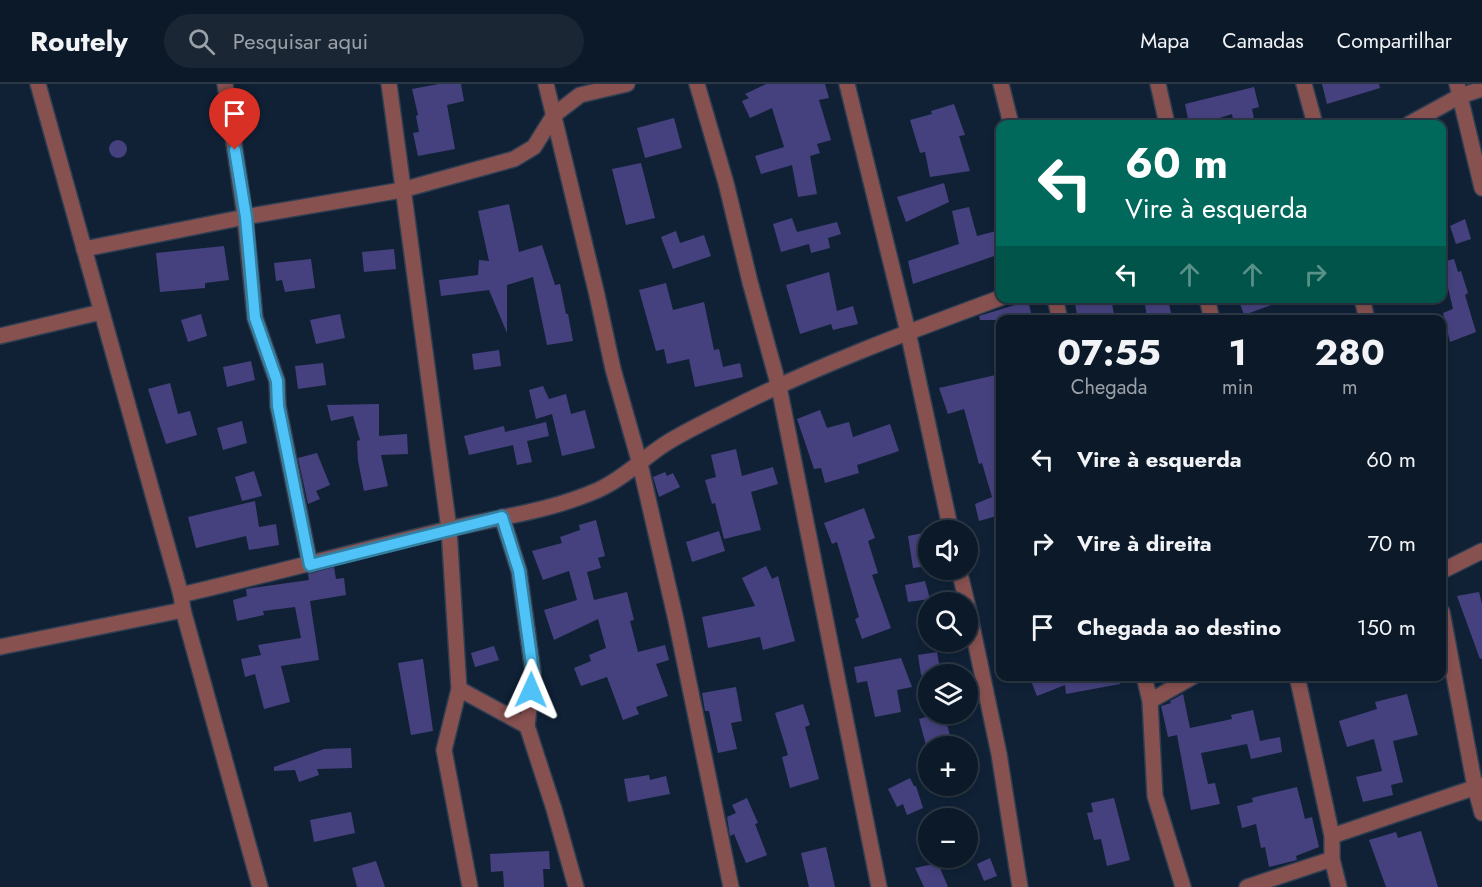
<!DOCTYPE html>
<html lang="pt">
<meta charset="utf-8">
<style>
body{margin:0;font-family:Jost,sans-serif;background:#1a2634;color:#f1f3f6;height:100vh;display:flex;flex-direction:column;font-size:22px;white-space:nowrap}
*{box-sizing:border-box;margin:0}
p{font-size:20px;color:#9aa0a8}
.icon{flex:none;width:33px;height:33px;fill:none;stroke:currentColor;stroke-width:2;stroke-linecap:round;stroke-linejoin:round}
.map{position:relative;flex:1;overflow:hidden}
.details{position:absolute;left:996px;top:231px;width:450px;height:366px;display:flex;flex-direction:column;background:#0c1928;border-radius:12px;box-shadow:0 3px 9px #0003,0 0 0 2px #2c3845}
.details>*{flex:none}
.banner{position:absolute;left:996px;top:36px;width:450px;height:183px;border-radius:12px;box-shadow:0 3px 9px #0003,0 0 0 2px #2c3845;background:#00695c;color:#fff;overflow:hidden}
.tools{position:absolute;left:918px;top:436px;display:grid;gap:12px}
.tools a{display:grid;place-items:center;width:60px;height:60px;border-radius:50%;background:#0c1928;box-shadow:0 3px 9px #0003,0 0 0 2px #2c3845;font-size:30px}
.pin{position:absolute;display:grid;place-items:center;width:51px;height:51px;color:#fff;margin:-62px -26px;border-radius:50% 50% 50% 0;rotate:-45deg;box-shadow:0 0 6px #0007}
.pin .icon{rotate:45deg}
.me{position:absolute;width:66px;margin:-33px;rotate:1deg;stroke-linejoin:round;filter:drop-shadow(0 0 4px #0008)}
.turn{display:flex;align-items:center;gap:21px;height:126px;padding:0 30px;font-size:27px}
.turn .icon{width:78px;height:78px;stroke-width:2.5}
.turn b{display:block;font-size:42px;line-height:51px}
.lanes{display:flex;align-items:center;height:57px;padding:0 30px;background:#0003;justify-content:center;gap:30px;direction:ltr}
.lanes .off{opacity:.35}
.eta{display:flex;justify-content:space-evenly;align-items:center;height:102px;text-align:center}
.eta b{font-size:36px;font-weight:700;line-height:42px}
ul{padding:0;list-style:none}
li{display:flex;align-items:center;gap:18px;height:84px;padding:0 30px}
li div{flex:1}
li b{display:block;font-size:22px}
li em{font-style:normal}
header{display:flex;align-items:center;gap:36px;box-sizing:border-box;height:84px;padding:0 30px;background:#0c1928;border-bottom:2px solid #2c3845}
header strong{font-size:28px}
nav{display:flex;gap:33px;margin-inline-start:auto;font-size:21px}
.search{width:420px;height:54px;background:#1a2634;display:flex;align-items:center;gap:15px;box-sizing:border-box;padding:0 21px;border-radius:33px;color:#9aa0a8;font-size:22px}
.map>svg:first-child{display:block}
.building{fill:#45417e}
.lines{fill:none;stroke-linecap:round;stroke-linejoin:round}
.street-casing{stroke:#2e3e52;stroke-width:18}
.street{stroke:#875150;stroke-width:15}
.route-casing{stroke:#337fa1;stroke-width:15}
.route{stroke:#4fc3f7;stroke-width:10}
</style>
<header>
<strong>Routely</strong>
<div class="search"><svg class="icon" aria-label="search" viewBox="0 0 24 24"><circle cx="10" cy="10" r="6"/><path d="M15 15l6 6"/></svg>Pesquisar aqui</div>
<nav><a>Mapa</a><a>Camadas</a><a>Compartilhar</a></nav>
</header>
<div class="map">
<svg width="1482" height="803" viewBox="0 0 1482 803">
<rect width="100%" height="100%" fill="#102136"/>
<g class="building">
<polygon points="439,0 461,0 464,17 447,21 455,65 418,72 413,49 419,48 416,32 418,31 412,5"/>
<polygon points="766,0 825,0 829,14 819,16 831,56 817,60 820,69 810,72 817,110 798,113 792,81 761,90 755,72 784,63 772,24 750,34 742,17 749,14 745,10"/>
<polygon points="1322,0 1379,0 1380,4 1327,20"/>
<polygon points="1254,3 1259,23 1252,25 1255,40 1234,40 1232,30 1201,40 1189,40 1185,20"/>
<polygon points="954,20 965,51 959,52 970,87 930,93 925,68 920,69 910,36 932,30 931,27"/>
<polygon points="674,34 682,64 645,74 637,44"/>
<circle cx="118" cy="65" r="9"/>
<polygon points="641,79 655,134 626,141 612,85"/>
<polygon points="944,99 949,118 906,138 897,113"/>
<polygon points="509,120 519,168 542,161 555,201 560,200 566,230 568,230 573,257 547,261 533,193 507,201 507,249 489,206 441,212 439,196 478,191 479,176 489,177 478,127"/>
<polygon points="969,123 977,152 1000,146 1000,170 913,200 908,177 959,160 952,127"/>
<polygon points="792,134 797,148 837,138 841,150 828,154 830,164 811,169 809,160 781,168 773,140"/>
<polygon points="1465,135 1471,155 1456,160 1450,142"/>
<polygon points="676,147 680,159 704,151 711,172 673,185 661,153"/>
<polygon points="224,162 229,196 205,199 205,204 160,208 156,169"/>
<polygon points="394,165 396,185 364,188 362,168"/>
<polygon points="311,175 315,204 285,208 282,196 276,197 274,179"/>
<polygon points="1454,175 1458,188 1461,187 1468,209 1465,211 1476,248 1450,258 1443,229 1453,225 1442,178"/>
<polygon points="829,188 837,227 853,222 858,240 833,246 831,240 800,250 786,201"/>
<polygon points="666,199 673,226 704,218 714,266 719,265 723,283 740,279 743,293 695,303 689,275 667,280 664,265 656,267 639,206"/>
<polygon points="1074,214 1111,214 1115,236 1078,236"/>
<polygon points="1144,214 1168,214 1171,229 1147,234"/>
<polygon points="1238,214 1284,214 1285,216 1244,231"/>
<polygon points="1028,217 1033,236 980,236 979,232"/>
<polygon points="201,230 207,252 188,258 181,236"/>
<polygon points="340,230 345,254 316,260 310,236"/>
<polygon points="499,266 501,282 474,286 472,270"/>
<polygon points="251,277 255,296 227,303 223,283"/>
<polygon points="323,279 326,301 298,305 295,282"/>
<polygon points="1000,290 1000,431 979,437 975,420 992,413 982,379 979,380 964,325 948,330 939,304"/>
<polygon points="170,299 178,330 190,327 197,351 166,360 148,305"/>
<polygon points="543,302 549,315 566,310 571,330 585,326 595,364 562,372 552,330 536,335 529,306"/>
<polygon points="379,320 379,352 407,350 408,370 381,371 388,402 364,407 358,377 357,357 360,356 353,332 331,337 327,321"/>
<polygon points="820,326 827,344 849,338 853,353 890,340 899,367 857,381 859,389 825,399 821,384 814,385 797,335"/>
<polygon points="242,337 247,359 223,366 217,344"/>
<polygon points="546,338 549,352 527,357 532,378 517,381 513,361 469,371 464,352 504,342 505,348"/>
<polygon points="736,365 742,392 773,383 778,400 751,408 761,446 724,455 715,419 712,420 705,396 716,393 711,371"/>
<polygon points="317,369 330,401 316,407 320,415 308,420 298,374"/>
<polygon points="254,387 262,412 242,417 235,393"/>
<polygon points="665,388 667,392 673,389 680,403 659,413 653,393"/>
<polygon points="255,417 259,443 276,440 279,461 249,466 246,452 196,464 188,433"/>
<polygon points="864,424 875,454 868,457 878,489 872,491 891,544 862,555 855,535 859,533 837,458 832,460 824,439"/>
<polygon points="596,436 605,472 598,474 601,484 587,488 594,516 627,508 634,536 630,537 638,568 665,561 669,576 656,580 668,612 636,623 639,630 623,636 607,593 581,602 574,584 591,577 589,571 606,564 598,535 554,556 544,526 577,516 569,487 543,496 532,467 562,459 560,453 580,446 579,441"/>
<polygon points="719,447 725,467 692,478 686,458"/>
<polygon points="928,448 928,482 913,484 908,452"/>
<polygon points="766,482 772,495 778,492 795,557 763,566 760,553 708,564 702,533 755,522 742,494"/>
<polygon points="334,483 336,495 344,494 346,511 310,517 319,576 281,582 290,618 264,625 255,590 245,593 241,575 261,571 258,561 301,554 295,523 263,527 264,531 237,537 233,516 247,512 246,505 309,496 308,490"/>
<polygon points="925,497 930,515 908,518 905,501"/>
<polygon points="1479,508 1482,520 1482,574 1480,575 1457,512"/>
<polygon points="494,562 499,576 475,583 471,569"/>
<polygon points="937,568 941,591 921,591 918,571"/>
<polygon points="901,574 912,603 897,606 901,628 875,633 867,597 857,599 854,583"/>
<polygon points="423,575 433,647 411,651 398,579"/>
<polygon points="1029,592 1119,592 1120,600 1066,610 1065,601 1037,612"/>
<polygon points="736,603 742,637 731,639 737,665 718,669 709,627 705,627 702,609"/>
<polygon points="1183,610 1190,644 1232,635 1231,631 1253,626 1260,657 1280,653 1282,668 1251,675 1247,660 1201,669 1208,700 1215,699 1220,720 1191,726 1177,651 1168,653 1161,622 1171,619 1170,617"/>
<polygon points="1407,610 1418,651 1393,657 1403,698 1391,701 1393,711 1363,718 1356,693 1382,687 1374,655 1347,663 1339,637 1377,625 1375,618"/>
<polygon points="803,620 810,641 805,643 819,695 790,704 782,673 788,671 775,629"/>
<polygon points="936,630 944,630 952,658 927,665 919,635"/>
<polygon points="351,664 352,684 317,685 319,691 299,698 295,686 274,687 274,683 324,665"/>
<polygon points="649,691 650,696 666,692 670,710 628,718 624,695"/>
<polygon points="910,694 914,702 916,702 923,724 907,731 903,720 897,723 888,705"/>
<polygon points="1297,703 1305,735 1312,733 1319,763 1296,772 1297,776 1269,783 1265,763 1261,764 1256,740 1242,744 1237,722 1253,718 1252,714 1259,712"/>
<polygon points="747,714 758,739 755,740 767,771 746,779 734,750 730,752 727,733 736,729 732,721"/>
<polygon points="1114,714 1130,776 1107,782 1101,755 1094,756 1087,729 1093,728 1091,719"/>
<polygon points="351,728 355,749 314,758 310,736"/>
<polygon points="1421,747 1438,803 1386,803 1369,756 1396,748 1398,754"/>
<polygon points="826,763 835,803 809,803 801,769"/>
<polygon points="549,767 550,785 543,785 544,803 504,803 503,787 491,788 490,770"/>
<polygon points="990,774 997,792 984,797 977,780"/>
<polygon points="376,777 385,803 357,803 352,784"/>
<polygon points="938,779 948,803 924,803 915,784"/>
</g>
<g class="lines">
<defs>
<g id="street">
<polyline points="38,0 181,511 183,526 260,803"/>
<polyline points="225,0 245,133 255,234 277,297 278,322 310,481"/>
<polyline points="389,0 449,445 459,605 444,666 470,803"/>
<polyline points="546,0 597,211 613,285 640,380 676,536 731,803"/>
<polyline points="697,0 726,99 750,198 779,303 879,803"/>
<polyline points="847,0 908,248 951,447"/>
<polyline points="1001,0 1011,40"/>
<polyline points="1158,0 1167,40"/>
<polyline points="1304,0 1315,40"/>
<polyline points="1457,0 1482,104"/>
<polyline points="1409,40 1460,12 1482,5"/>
<polyline points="84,165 245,133 402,106 514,75 534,63 554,31 580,11 627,0"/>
<polyline points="1055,214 1060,236"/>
<polyline points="1207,214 1212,236"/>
<polyline points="1362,214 1367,236"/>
<polyline points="0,252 101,228"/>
<polyline points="502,433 519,487 533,588 527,642"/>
<polyline points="959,486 967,519"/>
<polyline points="1442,487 1482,467"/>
<path d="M181,511C271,490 360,466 449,445C499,433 551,427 598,406C623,395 642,375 665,360C684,348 705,338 725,328C813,283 908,248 1000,214"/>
<polyline points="968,523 999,670 1020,803"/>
<polyline points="1442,528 1475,703 1482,729"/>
<polyline points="0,563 183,526"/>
<polyline points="1144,592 1150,617 1194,592"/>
<polyline points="1297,592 1332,752 1332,775 1339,803"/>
<polyline points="459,605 527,642 554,725 576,803"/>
<polyline points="1150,617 1155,712 1183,803"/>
<polyline points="1332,752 1482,701"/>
<polyline points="1247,803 1332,775"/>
</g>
</defs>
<use href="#street" class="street-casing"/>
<use href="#street" class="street"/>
</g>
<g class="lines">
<defs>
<polyline id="route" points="235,66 246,133 255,234 277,297 278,322 310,481 502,433 519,487 533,588 531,606"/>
</defs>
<use href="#route" class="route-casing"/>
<use href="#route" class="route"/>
</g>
</svg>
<div class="tools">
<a><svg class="icon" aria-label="sound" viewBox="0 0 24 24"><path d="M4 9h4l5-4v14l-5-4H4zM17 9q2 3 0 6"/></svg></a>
<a><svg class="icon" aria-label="search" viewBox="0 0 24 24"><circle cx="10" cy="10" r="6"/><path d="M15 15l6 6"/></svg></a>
<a><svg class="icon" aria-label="layers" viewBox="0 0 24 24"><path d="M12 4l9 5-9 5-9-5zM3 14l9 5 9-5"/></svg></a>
<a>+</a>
<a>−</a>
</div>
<div class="pin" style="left:235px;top:66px;background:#d93025"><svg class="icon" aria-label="arrive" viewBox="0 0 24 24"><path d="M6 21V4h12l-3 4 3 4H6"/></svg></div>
<svg class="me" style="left:531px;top:606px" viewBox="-20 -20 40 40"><path d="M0-17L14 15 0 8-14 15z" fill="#4fc3f7" stroke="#fff" stroke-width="4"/></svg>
<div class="banner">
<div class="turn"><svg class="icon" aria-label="left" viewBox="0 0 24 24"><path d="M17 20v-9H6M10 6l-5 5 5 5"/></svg><div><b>60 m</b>Vire à esquerda</div></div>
<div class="lanes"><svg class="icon" aria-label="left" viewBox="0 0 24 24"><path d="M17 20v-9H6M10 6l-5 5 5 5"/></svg><svg class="icon off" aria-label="ahead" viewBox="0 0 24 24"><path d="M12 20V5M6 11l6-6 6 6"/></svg><svg class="icon off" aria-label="ahead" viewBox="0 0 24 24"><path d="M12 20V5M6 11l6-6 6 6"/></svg><svg class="icon off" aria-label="right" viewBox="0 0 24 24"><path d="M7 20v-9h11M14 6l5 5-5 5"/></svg></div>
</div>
<section class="details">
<div class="eta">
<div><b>07:55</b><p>Chegada</p></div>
<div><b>1</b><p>min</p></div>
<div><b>280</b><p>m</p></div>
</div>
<ul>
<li><svg class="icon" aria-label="left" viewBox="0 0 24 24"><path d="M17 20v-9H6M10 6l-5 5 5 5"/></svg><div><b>Vire à esquerda</b></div><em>60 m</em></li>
<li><svg class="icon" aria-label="right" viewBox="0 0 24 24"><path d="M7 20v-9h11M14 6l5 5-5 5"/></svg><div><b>Vire à direita</b></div><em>70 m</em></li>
<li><svg class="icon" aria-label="arrive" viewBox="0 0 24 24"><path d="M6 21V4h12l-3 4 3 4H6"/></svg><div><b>Chegada ao destino</b></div><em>150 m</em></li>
</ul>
</section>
</div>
